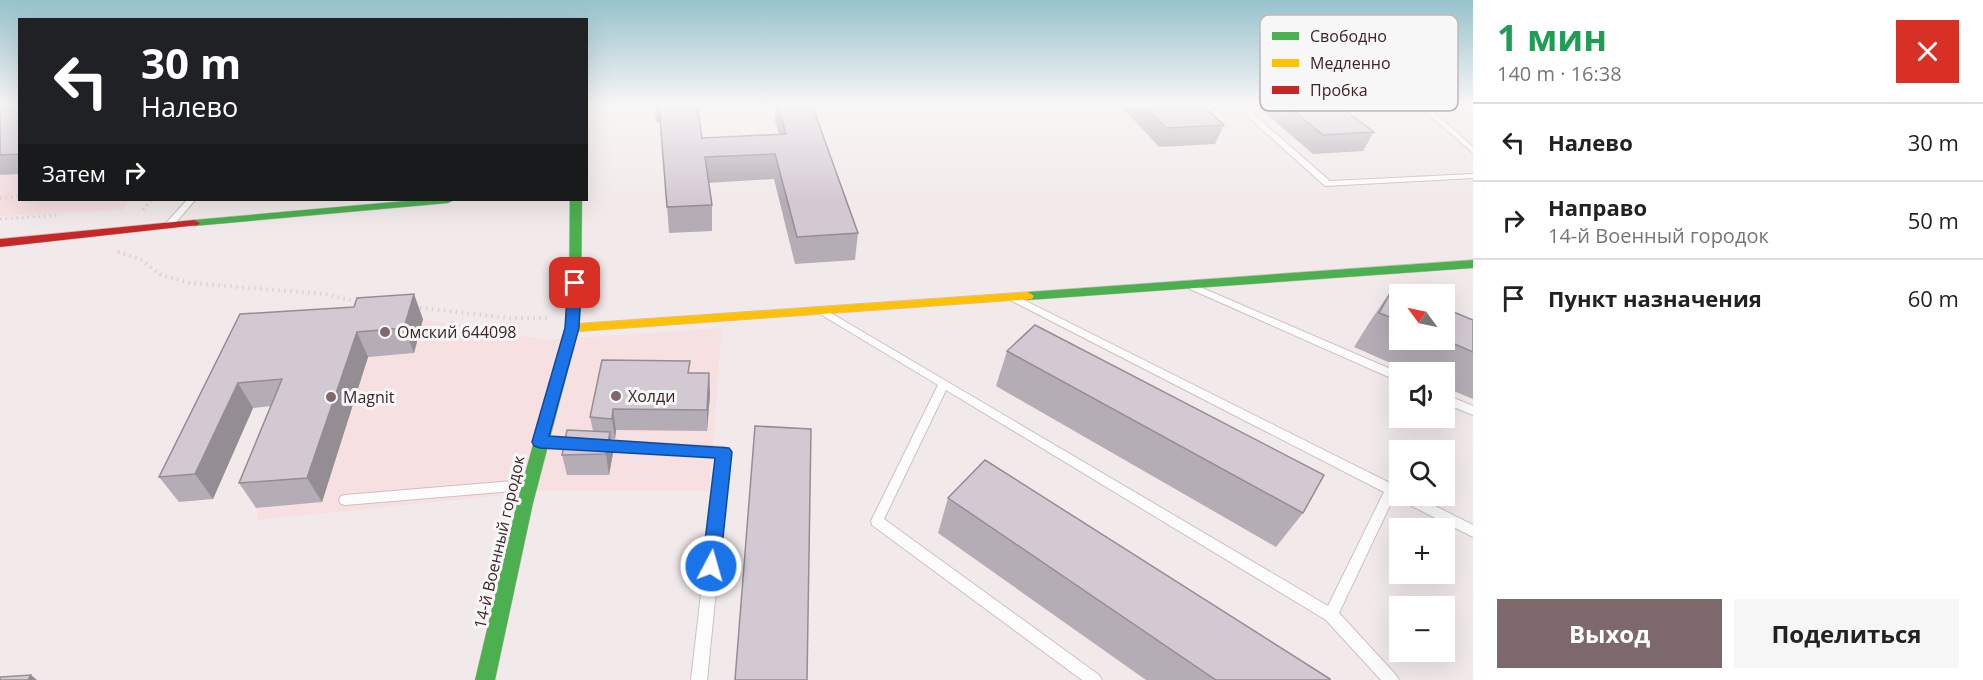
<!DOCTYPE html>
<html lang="ru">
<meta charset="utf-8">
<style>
body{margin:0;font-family:"Open Sans",sans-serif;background:#f6f6f6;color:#222;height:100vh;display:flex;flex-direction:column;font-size:22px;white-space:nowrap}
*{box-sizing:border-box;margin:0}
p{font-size:20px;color:#767676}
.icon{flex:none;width:33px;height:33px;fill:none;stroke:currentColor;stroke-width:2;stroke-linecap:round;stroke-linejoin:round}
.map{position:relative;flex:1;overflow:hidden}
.details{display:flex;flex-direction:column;background:#fff;width:510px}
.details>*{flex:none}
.hud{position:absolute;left:18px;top:18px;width:570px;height:183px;border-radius:0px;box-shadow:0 6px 24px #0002;background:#202124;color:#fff;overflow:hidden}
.needle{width:39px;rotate:303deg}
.buttons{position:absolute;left:1389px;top:284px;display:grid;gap:12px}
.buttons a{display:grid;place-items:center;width:66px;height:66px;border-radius:0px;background:#fff;box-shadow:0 6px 24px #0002;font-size:30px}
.pin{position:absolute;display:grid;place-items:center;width:51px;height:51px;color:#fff;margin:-26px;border-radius:12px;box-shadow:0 3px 9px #0006}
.me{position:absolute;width:66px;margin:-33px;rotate:6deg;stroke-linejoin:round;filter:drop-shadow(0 0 4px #0008)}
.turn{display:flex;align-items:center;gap:21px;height:126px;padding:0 24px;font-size:27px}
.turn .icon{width:78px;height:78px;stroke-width:2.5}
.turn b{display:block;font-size:42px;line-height:51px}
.then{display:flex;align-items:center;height:57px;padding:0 24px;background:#0003;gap:12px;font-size:22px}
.round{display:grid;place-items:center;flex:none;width:63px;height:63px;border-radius:0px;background:#f6f6f6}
.summary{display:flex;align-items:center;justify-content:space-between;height:102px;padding:0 24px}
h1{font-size:36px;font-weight:700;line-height:45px;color:#1e9e55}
.primary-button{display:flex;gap:12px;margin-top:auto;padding:12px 24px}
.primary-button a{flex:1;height:69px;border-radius:0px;background:#7d696b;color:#fff;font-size:24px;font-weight:700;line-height:69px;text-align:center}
.primary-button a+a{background:#f6f6f6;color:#222}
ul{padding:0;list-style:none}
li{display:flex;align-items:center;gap:18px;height:78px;padding:0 24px;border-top:2px solid #e0e0e0}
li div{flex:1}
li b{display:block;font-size:22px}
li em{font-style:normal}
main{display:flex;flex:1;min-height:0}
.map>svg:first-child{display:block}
.built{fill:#f6e0e2}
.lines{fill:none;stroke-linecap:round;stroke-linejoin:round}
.lane-casing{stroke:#cfbfc0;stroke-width:2}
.fast-casing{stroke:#cfbfc0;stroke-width:1}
.slow-casing{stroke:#cfbfc0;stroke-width:1}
.jam-casing{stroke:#cfbfc0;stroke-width:1}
.path-far1{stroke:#d7d4d4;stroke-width:3;stroke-dasharray:1.5 4;stroke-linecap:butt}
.path{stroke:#d7d4d4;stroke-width:4;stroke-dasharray:1.5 4.5;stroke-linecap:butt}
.lane{fill:#fdfcfc;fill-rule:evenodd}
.fast{fill:#4caf50;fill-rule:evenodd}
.slow{fill:#ffc107;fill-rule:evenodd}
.jam{fill:#c62828;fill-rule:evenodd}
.wall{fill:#b5adb5}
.shaded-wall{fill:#948d94}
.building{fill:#d3c9d3;stroke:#948d94;stroke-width:1.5}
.route{fill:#1a73e8;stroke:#114b97;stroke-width:1.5}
.poi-dot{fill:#7d696b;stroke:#f7f7f7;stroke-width:2}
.labels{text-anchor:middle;stroke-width:6;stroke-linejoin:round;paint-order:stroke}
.poi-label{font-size:16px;fill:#3e2427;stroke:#f7f7f7;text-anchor:start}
.street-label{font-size:16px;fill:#3e2427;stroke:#f7f7f7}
.key{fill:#f7f7f7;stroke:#c0b8b9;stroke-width:1.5}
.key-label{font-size:16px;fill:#3e2427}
</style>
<main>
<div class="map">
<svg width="1473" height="680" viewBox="0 0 1473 680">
<rect width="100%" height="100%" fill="#f2eaea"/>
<g class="built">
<polygon points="0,105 19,105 20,200 130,200 122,210 0,216"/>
<polygon points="423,319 548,340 722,328 709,491 545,491 258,520 256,508 315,354"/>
</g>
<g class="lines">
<defs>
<g id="lane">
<polygon points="1235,105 1243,105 1330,181 1473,174 1473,178 1325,186"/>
<polygon points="1418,105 1426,105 1473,147 1473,153"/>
<polygon points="187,200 195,200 172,227 166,227 166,223"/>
<polygon points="1193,284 1400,373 1400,382 1190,289 1188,287 1190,285"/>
<polygon points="1014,295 1400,488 1400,495 1413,495 1473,525 1473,537 1394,497 1339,613 1396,675 1399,680 1381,680 1326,620 946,390 884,519 1099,675 1102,680 1082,680 872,525 871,521 938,385 820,314 819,312 820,310 824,309 1328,606 1384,492 1010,300 1009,298 1010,296"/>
<polygon points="1444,394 1473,406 1473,415 1444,403"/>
<polygon points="543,437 578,439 582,441 584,444 582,447 578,449 543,447 539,445 537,442 539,439"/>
<polygon points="600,440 724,447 728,449 730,452 707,680 691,680 717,456 600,450 596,448 594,445 596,442"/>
<polygon points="524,480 528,481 530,485 528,489 524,490 345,505 341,504 339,500 341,496 345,495"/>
</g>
<g id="fast">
<polygon points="417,200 454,200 448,203 194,226 188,223 194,220"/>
<polygon points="570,200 582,200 581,303 579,328 533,503 495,680 475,680 517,503 565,328 569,303"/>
<polygon points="1473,260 1473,268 1028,300 1022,296 1028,292"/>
</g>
<polygon id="slow" points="1028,292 1034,296 1032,299 572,332 565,328 572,324"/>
<polygon id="jam" points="194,220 200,223 198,225 0,247 0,239"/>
</defs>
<use href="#lane" class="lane-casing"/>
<use href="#fast" class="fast-casing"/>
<use href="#slow" class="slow-casing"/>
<use href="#jam" class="jam-casing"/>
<g class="path-far1">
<polyline points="0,198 20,196"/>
<polyline points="143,210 151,200"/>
<polyline points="0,219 58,215"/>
<polyline points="118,252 122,253"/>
</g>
<g class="path">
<polyline points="118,252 140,259 161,275 190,283 325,294 359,302"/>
<polyline points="414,307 509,318 547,318"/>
</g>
<use href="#lane" class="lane"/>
<use href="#fast" class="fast"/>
<use href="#slow" class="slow"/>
<use href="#jam" class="jam"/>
</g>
<g class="wall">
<polygon points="655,105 697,105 702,138 779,134 775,121 775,105 812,105 858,233 855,260 795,264 774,179 708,183 712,205 712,231 669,233 661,123 656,123"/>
<polygon points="1120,105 1202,105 1224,125 1215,144 1159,147"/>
<polygon points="1256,105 1338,105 1374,132 1363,151 1313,154"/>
<polygon points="20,107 20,174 0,175 0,108"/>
<polygon points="1393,288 1400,294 1400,339 1444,339 1473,320 1473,399 1444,387 1444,372 1411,372 1354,347 1369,323"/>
<polygon points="354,307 423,319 414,353 368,357 322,502 256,508 239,483 271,406 253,408 213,499 179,502 159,477 240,314"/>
<polygon points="1007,351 1303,513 1276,547 996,386"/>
<polygon points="690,373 709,373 710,394 707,431 616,430 615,439 611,439 613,453 609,475 567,475 562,455 593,431 590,417"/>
<polygon points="948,498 1330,680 1146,680 938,533"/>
</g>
<g class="shaded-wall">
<polygon points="414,294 423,319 414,353 404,328"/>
<polygon points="357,332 368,357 322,502 307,478"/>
<polygon points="709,373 710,394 707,431 707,410"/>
<polygon points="238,383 253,408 213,499 195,474"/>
<polygon points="613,409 616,430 615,439 612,419"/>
<polygon points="610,432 613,453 609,475 606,454"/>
<polygon points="31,675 37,680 28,680"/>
</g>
<g class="building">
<polygon points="659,105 697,105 702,138 786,134 778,105 812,105 858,233 797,237 775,154 705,157 712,205 667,207"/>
<polygon points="1144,105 1202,105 1224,125 1166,128"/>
<polygon points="1287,105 1338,105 1374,132 1323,135"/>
<polygon points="20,107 20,154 0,155 0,108"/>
<polygon points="1393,288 1408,294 1400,294 1400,321 1379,313"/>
<polygon points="414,294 404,328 357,332 307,478 239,483 282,379 238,383 195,474 159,477 240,314 354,307 357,298"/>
<polygon points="1444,308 1473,320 1473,352 1443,339 1444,339"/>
<polygon points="1035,325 1324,475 1303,513 1007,351"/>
<polygon points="602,360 690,361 688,373 709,373 707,410 613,409 612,419 590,417"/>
<polygon points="755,426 811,429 807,680 735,680"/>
<polygon points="567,430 610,432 606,454 562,455"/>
<polygon points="985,460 1330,679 1330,680 1216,680 948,498"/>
<polygon points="31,675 28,680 0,680 0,677"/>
</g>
<linearGradient id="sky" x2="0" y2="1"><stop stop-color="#97c2cc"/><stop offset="0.52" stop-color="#f9f6f6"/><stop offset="1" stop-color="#f9f6f6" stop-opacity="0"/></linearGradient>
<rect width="1473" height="201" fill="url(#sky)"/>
<polygon class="route" points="575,279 581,283 579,328 549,436 729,448 732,452 720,566 717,571 711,574 705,571 702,566 715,458 540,448 534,446 532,442 565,328 568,283"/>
<g class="poi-dot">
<circle cx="385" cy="332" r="6"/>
<circle cx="616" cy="396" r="6"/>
<circle cx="331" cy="397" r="6"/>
</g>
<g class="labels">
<g class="poi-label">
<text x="397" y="338">Омский 644098</text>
<text x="628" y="402">Холди</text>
<text x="343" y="403">Magnit</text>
</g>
<g class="street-label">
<text transform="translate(499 542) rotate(-77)" y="6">14-й Военный городок</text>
</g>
</g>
<rect x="1260" y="15" width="198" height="96" rx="9" class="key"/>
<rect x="1272" y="32" width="27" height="8" fill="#4caf50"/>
<rect x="1272" y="59" width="27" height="8" fill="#ffc107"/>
<rect x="1272" y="86" width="27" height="8" fill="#c62828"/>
<g class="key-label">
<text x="1310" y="42">Свободно</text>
<text x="1310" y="69">Медленно</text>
<text x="1310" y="96">Пробка</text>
</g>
</svg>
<div class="buttons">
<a><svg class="needle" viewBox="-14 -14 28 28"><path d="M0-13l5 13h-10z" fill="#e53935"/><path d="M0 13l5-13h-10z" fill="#767676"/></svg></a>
<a><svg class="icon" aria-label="sound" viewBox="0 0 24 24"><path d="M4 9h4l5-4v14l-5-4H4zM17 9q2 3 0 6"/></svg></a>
<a><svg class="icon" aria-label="search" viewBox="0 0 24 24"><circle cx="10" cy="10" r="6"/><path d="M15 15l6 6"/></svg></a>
<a>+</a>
<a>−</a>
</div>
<div class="pin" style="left:575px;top:283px;background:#d93025"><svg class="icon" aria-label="arrive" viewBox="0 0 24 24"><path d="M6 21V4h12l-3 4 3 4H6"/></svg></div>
<svg class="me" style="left:711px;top:566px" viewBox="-20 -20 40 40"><circle r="17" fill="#1a73e8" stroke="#fff" stroke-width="3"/><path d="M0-11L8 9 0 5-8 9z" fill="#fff"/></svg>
<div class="hud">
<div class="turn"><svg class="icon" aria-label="left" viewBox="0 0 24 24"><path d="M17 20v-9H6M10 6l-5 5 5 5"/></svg><div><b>30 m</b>Налево</div></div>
<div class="then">Затем<svg class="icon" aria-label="right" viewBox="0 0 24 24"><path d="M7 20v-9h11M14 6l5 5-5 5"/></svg></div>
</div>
</div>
<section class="details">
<div class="summary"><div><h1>1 мин</h1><p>140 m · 16:38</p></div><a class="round" style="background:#d93025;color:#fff"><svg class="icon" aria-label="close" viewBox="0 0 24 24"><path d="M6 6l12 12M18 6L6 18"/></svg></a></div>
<ul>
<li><svg class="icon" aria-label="left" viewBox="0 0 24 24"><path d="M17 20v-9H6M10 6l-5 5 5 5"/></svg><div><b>Налево</b></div><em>30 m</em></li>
<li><svg class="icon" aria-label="right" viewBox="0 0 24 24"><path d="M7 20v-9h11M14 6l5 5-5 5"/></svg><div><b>Направо</b><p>14-й Военный городок</p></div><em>50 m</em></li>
<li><svg class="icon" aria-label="arrive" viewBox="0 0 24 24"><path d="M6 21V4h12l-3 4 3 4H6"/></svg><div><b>Пункт назначения</b></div><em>60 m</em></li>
</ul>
<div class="primary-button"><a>Выход</a><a>Поделиться</a></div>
</section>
</main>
